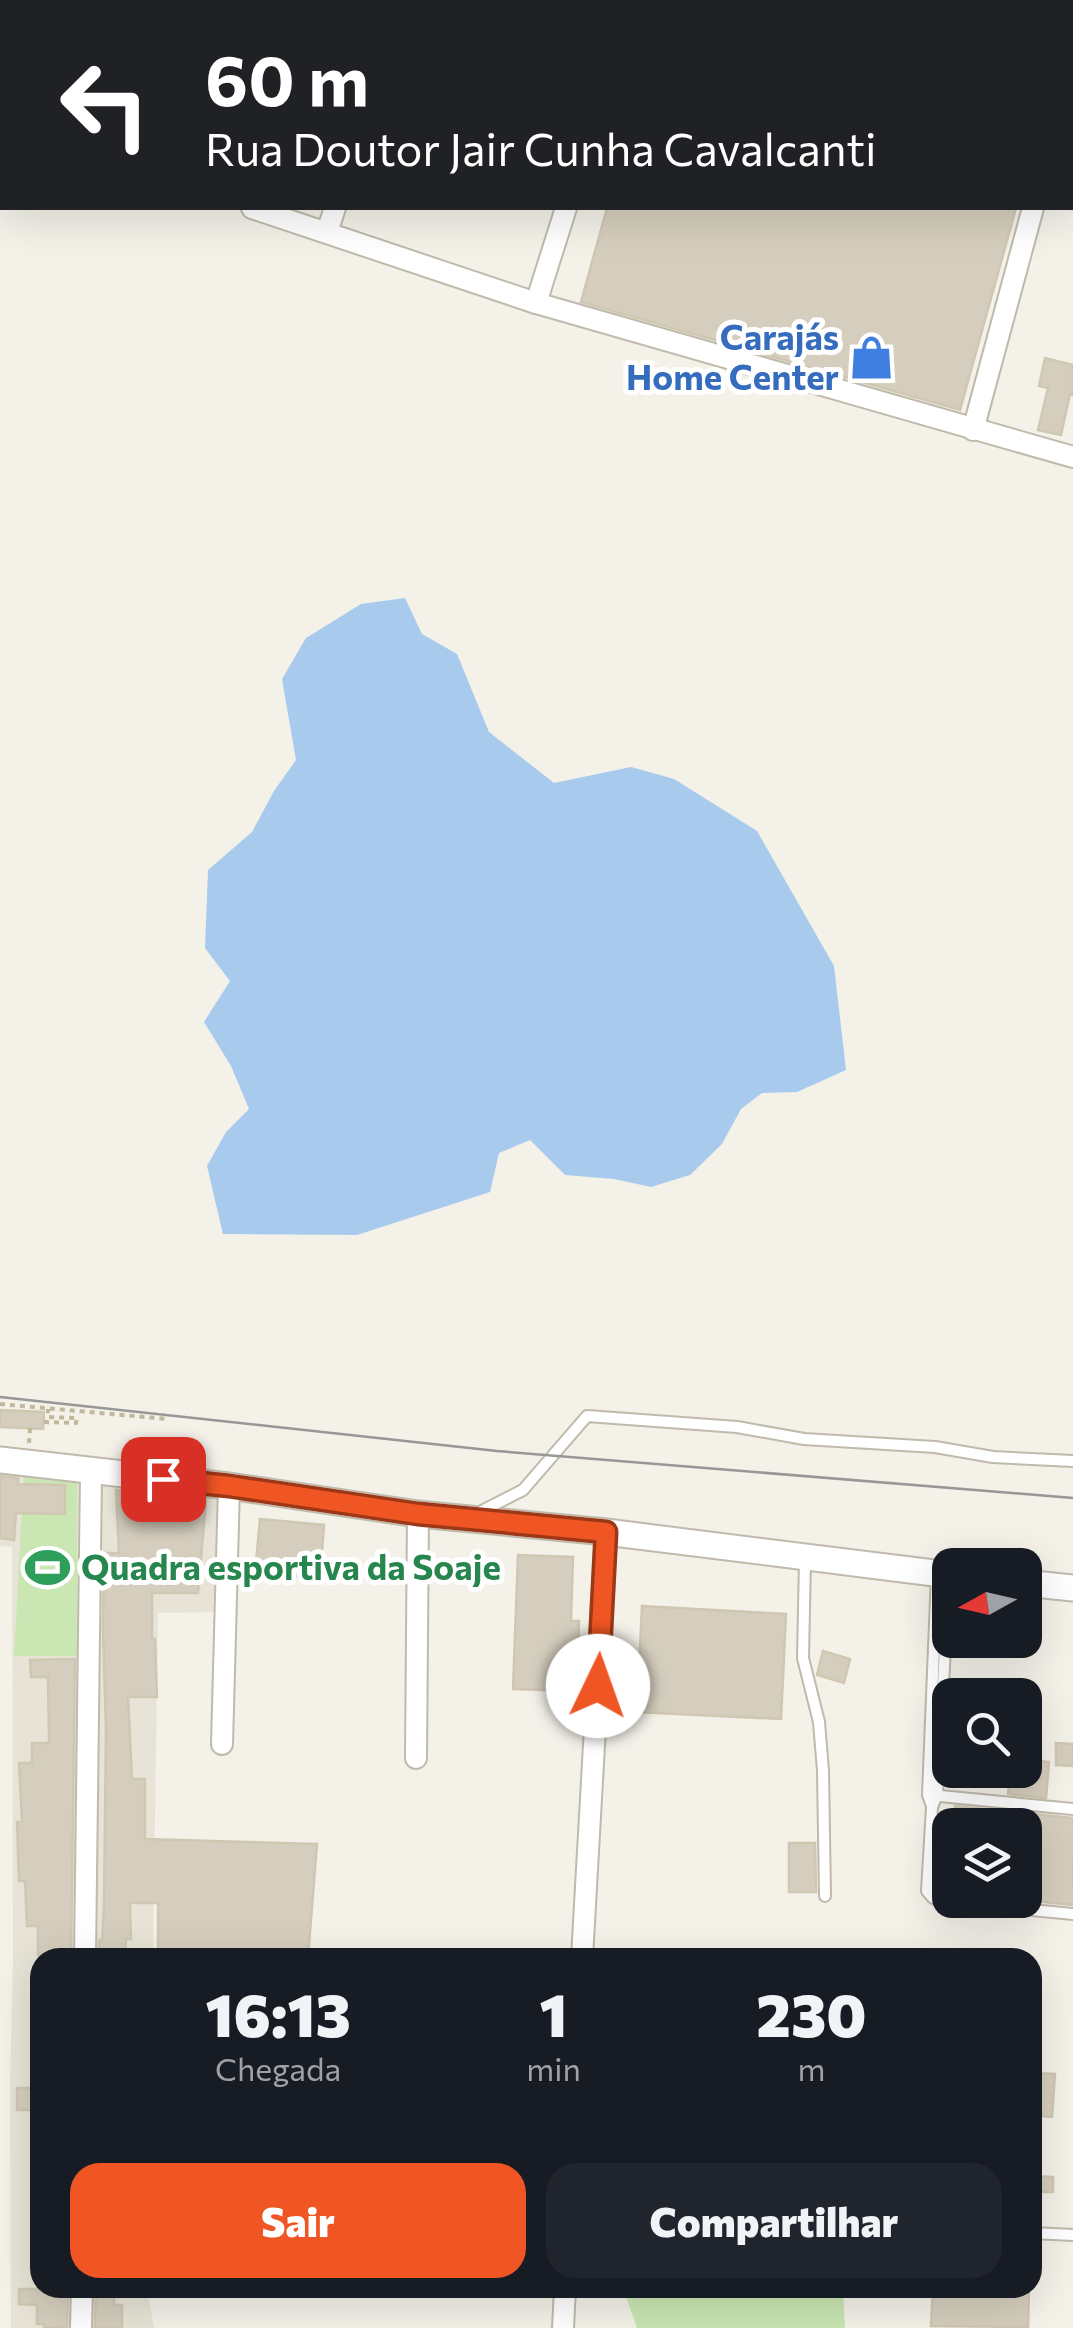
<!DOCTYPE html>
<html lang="pt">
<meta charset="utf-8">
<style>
body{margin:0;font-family:Commissioner,sans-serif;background:#20242c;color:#f1f3f6;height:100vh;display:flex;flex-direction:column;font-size:38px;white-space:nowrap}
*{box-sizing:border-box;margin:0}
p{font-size:32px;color:#9ea1a6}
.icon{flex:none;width:55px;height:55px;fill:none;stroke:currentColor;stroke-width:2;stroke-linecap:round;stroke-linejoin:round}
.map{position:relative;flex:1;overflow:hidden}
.sheet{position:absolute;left:30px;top:1948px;width:1012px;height:350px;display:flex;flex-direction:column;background:#171b24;border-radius:30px;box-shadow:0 10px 40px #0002}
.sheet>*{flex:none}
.hud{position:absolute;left:0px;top:0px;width:1075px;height:210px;box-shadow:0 10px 40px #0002;background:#202124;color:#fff;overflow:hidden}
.needle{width:65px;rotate:262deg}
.controls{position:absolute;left:932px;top:1548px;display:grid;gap:20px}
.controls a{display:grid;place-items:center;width:110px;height:110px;border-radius:20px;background:#171b24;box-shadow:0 10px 40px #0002;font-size:50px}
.pin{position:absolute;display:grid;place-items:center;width:85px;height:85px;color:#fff;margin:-42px;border-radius:20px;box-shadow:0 5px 15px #0006}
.me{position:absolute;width:110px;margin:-55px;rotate:3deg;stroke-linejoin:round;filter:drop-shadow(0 0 8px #0008)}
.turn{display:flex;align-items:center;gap:35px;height:210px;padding:0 40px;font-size:45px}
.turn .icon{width:130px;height:130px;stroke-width:2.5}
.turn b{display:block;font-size:70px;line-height:85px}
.eta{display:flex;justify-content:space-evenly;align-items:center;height:170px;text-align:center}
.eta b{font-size:60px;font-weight:800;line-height:70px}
.button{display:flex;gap:20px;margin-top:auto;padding:20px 40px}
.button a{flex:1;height:115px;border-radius:30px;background:#f05623;color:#fff;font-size:40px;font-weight:800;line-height:115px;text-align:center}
.button a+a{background:#20242c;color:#f1f3f6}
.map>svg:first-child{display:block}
.residential{fill:#e7e4d7}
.green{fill:#cae6b3}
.water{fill:#a8caed}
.building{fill:#d5cebe;stroke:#cfc7b2;stroke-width:2.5}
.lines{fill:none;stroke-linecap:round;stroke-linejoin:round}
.service-casing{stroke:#bfbaab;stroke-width:14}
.minor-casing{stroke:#bfbaab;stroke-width:24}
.tertiary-casing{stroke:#bfbaab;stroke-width:29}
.path{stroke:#c0b79d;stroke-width:4;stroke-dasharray:5 5;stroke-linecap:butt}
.service{stroke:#fff;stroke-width:10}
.minor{stroke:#fff;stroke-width:20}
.tertiary{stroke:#fff;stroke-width:25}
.tram{stroke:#979797;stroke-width:2.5}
.route-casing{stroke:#9c3817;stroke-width:25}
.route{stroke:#f05623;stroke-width:18}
.labels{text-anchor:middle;stroke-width:10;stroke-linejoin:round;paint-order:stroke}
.shop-label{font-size:35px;font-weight:bold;fill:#366cbe;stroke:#fff;text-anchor:end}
.leisure-label{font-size:35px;font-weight:bold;fill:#27864d;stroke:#fff;text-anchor:start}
</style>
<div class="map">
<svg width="1073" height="2328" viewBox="0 0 1073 2328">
<rect width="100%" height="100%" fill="#f3f1e8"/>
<polygon class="residential" points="0,1464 225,1491 217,1612 158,1613 153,1957 40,1958 40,2288 147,2288 154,2328 11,2328 10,2086 13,1964 12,1547 0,1546"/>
<g class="green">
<polygon points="24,1472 77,1481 77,1656 14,1656"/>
<polygon points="623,2288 843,2288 845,2328 637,2328"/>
</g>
<polygon class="water" points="405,598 422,634 457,654 489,732 554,783 631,767 674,779 757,831 834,966 846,1070 797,1092 762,1093 741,1109 722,1144 690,1175 651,1187 614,1179 565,1175 530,1140 499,1153 490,1192 357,1235 223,1234 207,1166 226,1132 249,1109 231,1066 204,1022 230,981 205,948 208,870 252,832 274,791 296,760 282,679 306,638 361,604"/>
<g class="building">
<polygon points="607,208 1016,208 960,410 581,302"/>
<polygon points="1045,358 1073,365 1073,395 1070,394 1061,435 1038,430 1048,388 1039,386"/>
<polygon points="0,1410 44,1412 43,1429 0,1427"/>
<polygon points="0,1476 18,1478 18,1484 65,1485 65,1514 16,1513 14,1540 0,1538"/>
<polygon points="116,1490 206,1500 198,1593 152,1593 152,1639 155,1639 157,1697 128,1697 132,1779 145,1779 145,1839 317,1844 308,1958 158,1958 158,1903 130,1903 131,1939 126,1939 125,1958 99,1958 99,1940 102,1941 104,1904 106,1730 103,1629 104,1553 119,1553"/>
<polygon points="260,1519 324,1525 320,1579 255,1573"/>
<polygon points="518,1555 573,1557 571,1621 579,1621 577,1691 513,1689"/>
<polygon points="642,1606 786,1614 781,1719 637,1712"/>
<polygon points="823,1651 850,1659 844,1683 817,1675"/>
<polygon points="75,1659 71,1958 47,1958 47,1955 38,1955 38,1926 27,1926 25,1881 19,1881 17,1822 22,1822 19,1763 32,1763 32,1743 49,1743 48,1677 31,1677 30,1660"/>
<polygon points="1056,1743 1073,1744 1073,1766 1056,1765"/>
<polygon points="1025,1759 1049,1762 1046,1798 1008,1794 1011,1770 1025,1770"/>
<polygon points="955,1806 1073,1818 1073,1905 1025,1900 1025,1825 953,1825"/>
<polygon points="789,1843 815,1843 816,1892 789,1892"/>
<polygon points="1032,2073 1055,2074 1052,2117 1032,2115"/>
<rect x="17" y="2088" width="19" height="22"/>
<polygon points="1032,2176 1053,2177 1053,2192 1032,2192"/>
<polygon points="37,2288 68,2288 67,2328 44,2328 44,2324 37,2324 37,2305 19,2304 19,2289 37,2289"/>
<polygon points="96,2288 115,2288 114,2305 122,2305 122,2328 95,2328"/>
<polygon points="933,2288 1029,2288 1028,2327 931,2326"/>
</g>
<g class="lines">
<defs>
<g id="service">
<polyline points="874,0 874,2"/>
<polyline points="476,1514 523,1490 587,1416 737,1427 804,1439 935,1447 993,1457 1073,1461"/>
<polyline points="805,1559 803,1658 819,1722 823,1771 825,1896"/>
<polyline points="949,1575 937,1795 932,1807 927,1891 933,1898 961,1903 1073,1914"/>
<polyline points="930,1795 1073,1809"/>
<polyline points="932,1806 928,1795 937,1574"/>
<polyline points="1032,2233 1073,2235"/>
</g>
<g id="minor">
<polyline points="397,2 398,0"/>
<polyline points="628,2 629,0"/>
<polyline points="1072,64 1073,62"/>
<polyline points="0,126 2,127"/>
<polyline points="252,208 536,303 1073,457"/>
<polyline points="327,232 335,208"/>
<polyline points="536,303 566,208"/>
<polyline points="973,430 1033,208"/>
<polyline points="222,1744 229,1486"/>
<polyline points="416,1758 418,1514"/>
<polyline points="85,1958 91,1472"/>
<polyline points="582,1958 606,1532"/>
<polyline points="81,2328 82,2288"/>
<polyline points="563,2328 565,2288"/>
</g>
<g id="tertiary">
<polyline points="0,1460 229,1486 418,1514 606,1532 950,1575"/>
<polyline points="1025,1583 1073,1588"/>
</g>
</defs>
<use href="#service" class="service-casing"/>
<use href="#minor" class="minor-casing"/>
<use href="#tertiary" class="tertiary-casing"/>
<g class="path">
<polyline points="152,2 153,0"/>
<polyline points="0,1404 167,1419"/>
<polyline points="44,1422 76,1423 77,1418 48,1417 48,1409"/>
<polyline points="29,1443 30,1428"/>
</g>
<use href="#service" class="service"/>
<use href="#minor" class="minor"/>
<use href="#tertiary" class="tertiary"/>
<polyline class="tram" points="0,1397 497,1451 1073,1498"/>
</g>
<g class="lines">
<defs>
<polyline id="route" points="163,1479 229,1486 418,1514 606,1532 598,1686"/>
</defs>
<use href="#route" class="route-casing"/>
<use href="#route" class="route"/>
</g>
<defs>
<symbol id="shop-bare" viewBox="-9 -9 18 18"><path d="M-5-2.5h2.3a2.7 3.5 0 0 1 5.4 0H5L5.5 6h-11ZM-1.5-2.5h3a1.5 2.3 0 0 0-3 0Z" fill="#3f7fe0" stroke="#fff" stroke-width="2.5" paint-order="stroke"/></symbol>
<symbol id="stadium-bare" viewBox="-9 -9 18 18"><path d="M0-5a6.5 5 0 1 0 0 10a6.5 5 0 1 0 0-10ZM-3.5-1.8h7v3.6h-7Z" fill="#2e9e5b" stroke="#fff" stroke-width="2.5" paint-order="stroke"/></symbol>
</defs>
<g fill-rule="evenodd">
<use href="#shop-bare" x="840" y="326" width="63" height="63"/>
<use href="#stadium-bare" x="16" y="1536" width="63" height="63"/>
</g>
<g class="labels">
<g class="shop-label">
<text x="839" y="350">Carajás<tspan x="839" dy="40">Home Center</tspan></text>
</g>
<g class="leisure-label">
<text x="81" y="1580">Quadra esportiva da Soaje</text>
</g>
</g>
</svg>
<div class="controls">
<a><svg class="needle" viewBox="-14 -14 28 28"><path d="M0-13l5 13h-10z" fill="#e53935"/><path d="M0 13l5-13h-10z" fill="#9ea1a6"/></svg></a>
<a><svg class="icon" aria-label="search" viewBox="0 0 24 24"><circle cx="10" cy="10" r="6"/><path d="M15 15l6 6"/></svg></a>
<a><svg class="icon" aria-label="layers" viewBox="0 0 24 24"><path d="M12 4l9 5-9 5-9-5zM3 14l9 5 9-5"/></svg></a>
</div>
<div class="pin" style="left:163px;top:1479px;background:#d93025"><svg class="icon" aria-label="arrive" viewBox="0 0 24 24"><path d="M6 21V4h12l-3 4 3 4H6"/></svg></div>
<svg class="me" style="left:598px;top:1686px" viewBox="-20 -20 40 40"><circle r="19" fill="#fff"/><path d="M0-13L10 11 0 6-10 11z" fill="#f05623"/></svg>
<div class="hud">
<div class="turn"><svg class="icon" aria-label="left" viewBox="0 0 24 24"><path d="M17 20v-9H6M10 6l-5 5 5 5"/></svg><div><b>60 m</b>Rua Doutor Jair Cunha Cavalcanti</div></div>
</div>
<section class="sheet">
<div class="eta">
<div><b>16:13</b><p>Chegada</p></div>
<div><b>1</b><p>min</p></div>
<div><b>230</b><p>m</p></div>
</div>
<div class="button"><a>Sair</a><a>Compartilhar</a></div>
</section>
</div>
